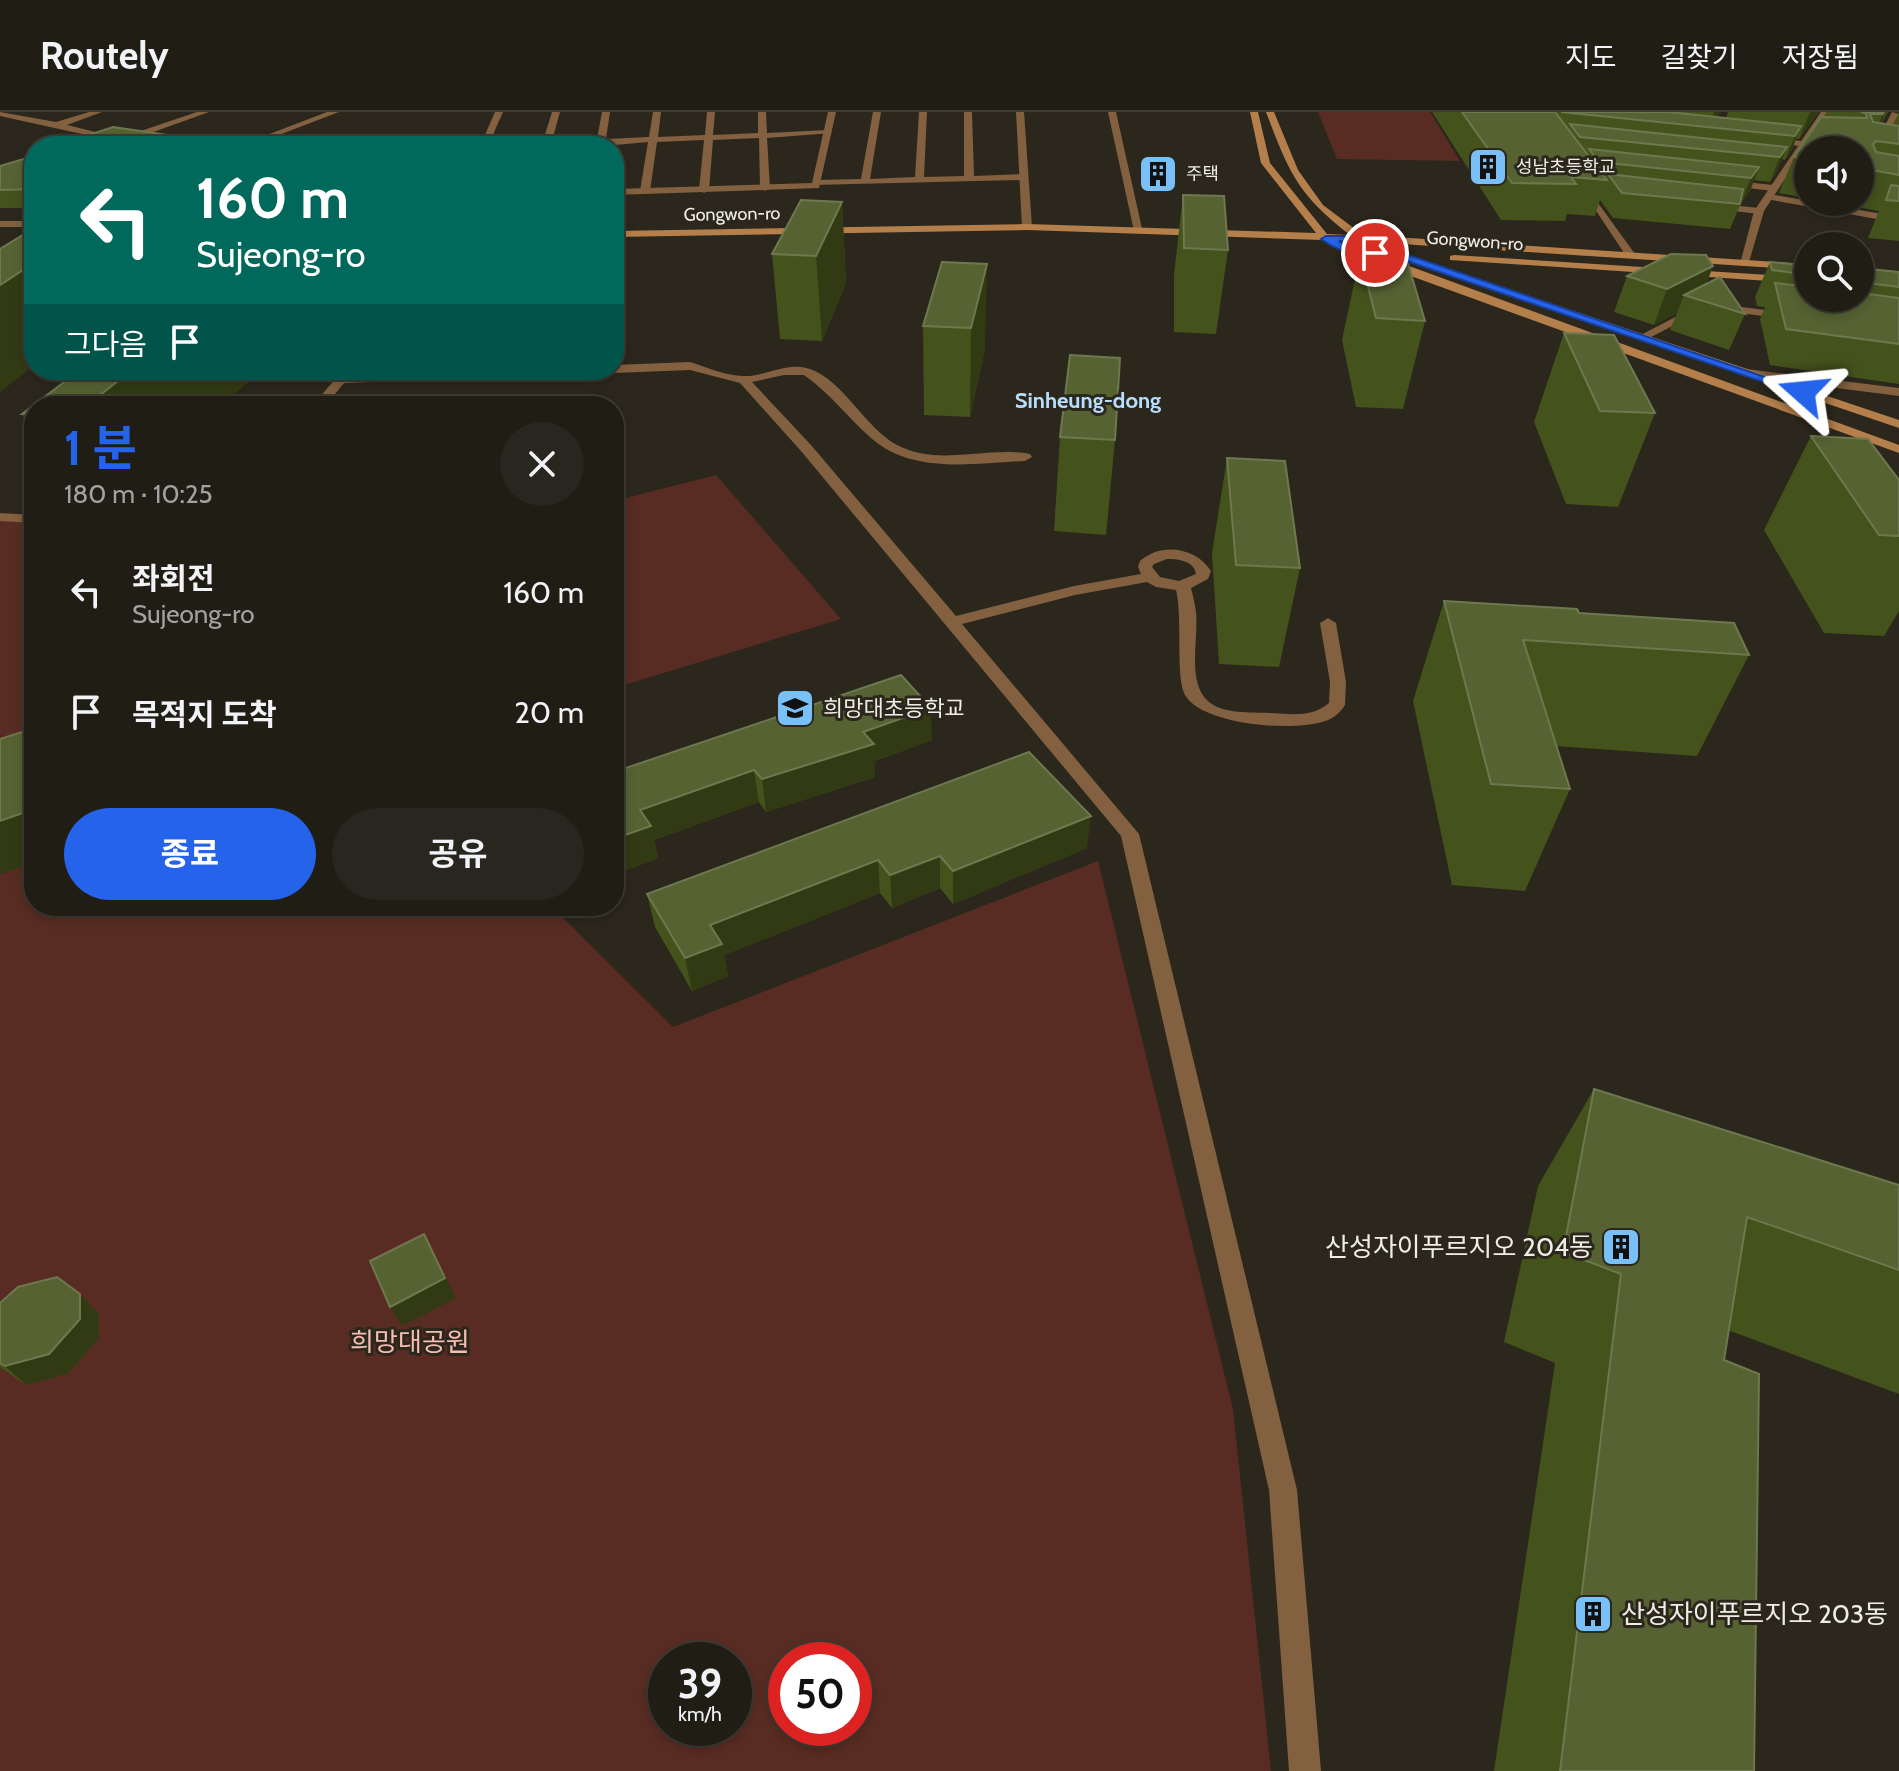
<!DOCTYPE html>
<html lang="ko">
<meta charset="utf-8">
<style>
body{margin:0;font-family:Cabin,"Noto Sans KR",sans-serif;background:#28261e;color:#f1f3f6;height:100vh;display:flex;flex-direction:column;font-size:30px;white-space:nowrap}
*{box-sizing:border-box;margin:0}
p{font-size:26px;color:#a2a2a0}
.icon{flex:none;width:44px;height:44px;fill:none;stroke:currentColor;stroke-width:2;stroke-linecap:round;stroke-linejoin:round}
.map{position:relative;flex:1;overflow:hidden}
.details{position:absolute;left:24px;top:284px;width:600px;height:520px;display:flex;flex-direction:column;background:#201d15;border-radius:32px;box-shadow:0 4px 12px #0003,0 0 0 2px #3d3b34}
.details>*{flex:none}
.hud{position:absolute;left:24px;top:24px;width:600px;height:244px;border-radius:32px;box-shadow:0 4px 12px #0003,0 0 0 2px #3d3b34;background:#00695c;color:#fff;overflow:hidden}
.tools{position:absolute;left:1794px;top:24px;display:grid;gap:16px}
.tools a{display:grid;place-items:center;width:80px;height:80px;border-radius:50%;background:#201d15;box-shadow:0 4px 12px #0003,0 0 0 2px #3d3b34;font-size:40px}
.speed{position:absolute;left:648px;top:1530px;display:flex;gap:16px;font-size:40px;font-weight:700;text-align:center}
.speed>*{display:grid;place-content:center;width:104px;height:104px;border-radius:50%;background:#201d15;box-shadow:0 4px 12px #0003,0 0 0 2px #3d3b34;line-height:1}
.speed small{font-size:20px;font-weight:400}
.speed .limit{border:12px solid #d22;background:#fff;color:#111}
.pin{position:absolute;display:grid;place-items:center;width:68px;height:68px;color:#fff;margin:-34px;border:4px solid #fff;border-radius:50%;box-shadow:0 2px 8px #0007}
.me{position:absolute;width:88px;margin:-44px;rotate:288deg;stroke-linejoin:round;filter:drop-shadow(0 0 6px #0008)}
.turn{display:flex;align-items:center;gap:28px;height:168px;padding:0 40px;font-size:36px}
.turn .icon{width:104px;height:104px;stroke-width:2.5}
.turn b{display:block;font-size:56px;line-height:68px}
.then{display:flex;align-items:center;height:76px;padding:0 40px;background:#0003;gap:16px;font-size:30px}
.round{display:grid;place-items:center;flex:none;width:84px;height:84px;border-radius:42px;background:#28261e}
.summary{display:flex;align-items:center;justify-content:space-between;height:136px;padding:0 40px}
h1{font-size:48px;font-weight:700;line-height:60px;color:#2563eb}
.action{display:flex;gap:16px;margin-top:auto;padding:16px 40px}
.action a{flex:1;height:92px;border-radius:48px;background:#2563eb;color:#fff;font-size:32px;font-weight:700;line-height:92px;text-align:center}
.action a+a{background:#28261e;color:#f1f3f6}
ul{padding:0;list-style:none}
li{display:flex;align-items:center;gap:24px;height:120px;padding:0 40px}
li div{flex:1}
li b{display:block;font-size:30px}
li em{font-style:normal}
header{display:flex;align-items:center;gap:48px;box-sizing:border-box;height:112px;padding:0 40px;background:#201d15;border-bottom:2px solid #3d3b34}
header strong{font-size:38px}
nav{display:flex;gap:44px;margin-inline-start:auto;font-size:28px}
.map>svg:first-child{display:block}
.green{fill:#582c22;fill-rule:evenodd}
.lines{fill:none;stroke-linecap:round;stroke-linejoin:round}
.lane{fill:#826040;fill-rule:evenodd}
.street{fill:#826040;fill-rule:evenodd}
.secondary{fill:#b57f4b;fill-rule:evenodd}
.wall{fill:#44521c}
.shaded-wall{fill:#323a13}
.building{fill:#566232;stroke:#6e784e;stroke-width:2}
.route{fill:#2563eb;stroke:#184099;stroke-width:2}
.labels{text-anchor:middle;stroke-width:6;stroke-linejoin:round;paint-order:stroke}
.far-poi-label{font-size:18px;fill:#efede5;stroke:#2b271c;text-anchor:start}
.far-street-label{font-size:18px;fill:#efede5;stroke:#2b271c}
.far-quarter-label{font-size:22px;font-weight:bold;fill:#b8defe;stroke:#2b271c}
.poi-label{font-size:22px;fill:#efede5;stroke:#2b271c;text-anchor:start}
.near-poi-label{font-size:26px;fill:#efede5;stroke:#2b271c;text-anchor:end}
.near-park-label{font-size:26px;fill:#f4bdb0;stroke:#2b271c}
</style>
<header>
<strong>Routely</strong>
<nav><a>지도</a><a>길찾기</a><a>저장됨</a></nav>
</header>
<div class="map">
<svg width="1899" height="1659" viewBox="0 0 1899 1659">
<rect width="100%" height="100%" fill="#2b271c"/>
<g class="green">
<polygon points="1318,0 1430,0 1460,49 1337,47"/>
<polygon points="716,363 841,507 614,576 614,389"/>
<path d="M0,408L34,410V794H551L673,915L1098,749L1233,1297L1271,1659H0ZM666,1548H734V1616H666ZM786,1548H854V1616H786Z"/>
</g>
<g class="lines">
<g class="lane">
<polygon points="552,0 560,0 552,29 597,27 602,0 610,0 606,27 649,25 653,0 661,0 658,25 705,23 707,0 715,0 713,23 758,21 758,0 766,0 767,21 828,18 832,21 767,26 770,76 765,79 760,76 759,26 713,28 709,78 704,81 699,78 704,28 657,30 650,79 645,82 640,79 648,30 604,34 480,34 543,29"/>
<polygon points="873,0 881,0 870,67 915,65 919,0 927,0 924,65 964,64 964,0 972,0 974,64 1023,62 1028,65 1023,68 813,73 816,68 861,67"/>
<polygon points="1108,0 1116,0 1143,121 1134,119"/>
<polygon points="1725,68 1773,73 1778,76 1773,79 1722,73"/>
<polygon points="1769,82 1899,105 1899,111 1766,87"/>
<polygon points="1711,91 1759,96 1764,99 1759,102 1708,96"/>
</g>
<g class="street">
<polygon points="0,0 56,10 89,0 102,0 67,13 120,26 197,0 209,0 123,31 0,4"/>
<polygon points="327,0 339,0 250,34 238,34"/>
<polygon points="495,0 503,0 488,34 480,34"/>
<polygon points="828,0 836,0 819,76 614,83 614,77 812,71"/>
<polygon points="1016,0 1024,0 1032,115 1027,118 1022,115"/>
<polygon points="1821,0 1829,0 1809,30 1850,38 1806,35 1764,99 1749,150 1740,152 1754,99 1798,34 1766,28 1770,25 1801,29"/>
<polygon points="1892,0 1899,2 1879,37 1873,37"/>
<polygon points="1579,73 1585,73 1635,142 1634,144 1626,144"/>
<rect x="0" y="109" width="34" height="6"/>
<polygon points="1704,190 1788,201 1794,204 1788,207 1706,197 1645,228 1635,226"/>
<path d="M690,250C706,255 727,264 743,264C766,265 786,249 810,257C843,268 865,316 897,333C939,355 986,334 1030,342L1032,345L1025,349C975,351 913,363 871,326C848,306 830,281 804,263H784L752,270L811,333L956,504L1074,474L1141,462L1138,455L1140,449C1161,430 1196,435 1211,459L1208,467L1191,476C1193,484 1195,492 1196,500C1199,526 1186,571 1209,590C1224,602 1251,600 1269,601C1290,602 1312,606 1329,591L1330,570L1320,511L1328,506L1336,511L1346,570L1345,593C1342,598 1337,603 1332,606C1304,622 1202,614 1185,583C1175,564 1183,506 1176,478L1156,475L1147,470L1075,483L962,512L1139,722L1297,1378L1321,1659H1289L1269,1378L1121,724L801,339L740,271L690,258L614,261L609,258H614V253ZM1167,447C1179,447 1194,449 1196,462L1179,469L1160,465L1152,455L1154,452Z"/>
<polygon points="1746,257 1899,276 1899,284 1742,264 1742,258"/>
<polygon points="343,258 355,258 350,264 593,258 587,262 344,271 325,294 312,294"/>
<polygon points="0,401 34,403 34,411 0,409"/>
</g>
<g class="secondary">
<path d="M1250,0H1258L1270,51L1327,122L1350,123C1297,82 1289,60 1266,0H1274L1298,58L1323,93L1363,123L1808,152V158L1338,128L1899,333V341L1386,155L1321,128L1027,118L614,125V119L1027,112L1316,121L1261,51Z"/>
<polygon points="1454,143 1769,163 1774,166 1769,169 1450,148 1450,144"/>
<polygon points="1467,163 1899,308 1899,316 1463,168 1462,166"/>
</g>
</g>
<g class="wall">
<polygon points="1432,0 1720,0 1717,5 1726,6 1728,0 1819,0 1799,27 1796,27 1792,37 1785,48 1782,47 1777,59 1770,70 1754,68 1750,79 1741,91 1730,117 1613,106 1600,88 1595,104 1567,102 1565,109 1501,108"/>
<polygon points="1826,0 1888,0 1881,12 1893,13 1899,1 1899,129 1868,126 1879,99 1830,90 1860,90 1860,38 1808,38 1808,86 1779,81 1794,45 1824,5"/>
<polygon points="34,41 34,96 0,96 0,54 27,46"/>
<polygon points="1183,83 1228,138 1216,222 1174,220 1174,163"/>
<polygon points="842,90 846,171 822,229 780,227 772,142"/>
<polygon points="1360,143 1425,209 1403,297 1356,295 1342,228"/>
<polygon points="942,150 985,237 970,305 924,303 923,214"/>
<polygon points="1770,150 1808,154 1808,186 1860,186 1860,156 1899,160 1899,272 1770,253 1760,207 1765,195 1757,194 1755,185"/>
<polygon points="1713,154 1706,172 1745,202 1729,238 1670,218 1677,201 1654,213 1614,200 1627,164"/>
<polygon points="1564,221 1655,301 1618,395 1566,392 1534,310"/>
<polygon points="80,258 261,258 221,294 34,294 34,325 22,302"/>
<polygon points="1811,324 1899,368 1899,499 1884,524 1824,521 1764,418"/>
<polygon points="1060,325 1115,328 1106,423 1054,419"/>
<polygon points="1227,346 1300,456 1279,555 1219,552 1212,441"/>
<polygon points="1444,489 1579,501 1749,543 1697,644 1556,634 1570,677 1525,779 1452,773 1413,589"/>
<polygon points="932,628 875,649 875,665 766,700 759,690 654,728 658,746 627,758 614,736 614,660"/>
<polygon points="1029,640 1087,736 953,792 940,776 892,796 880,781 724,843 728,864 692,879 655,815 647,782"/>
<polygon points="1594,977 1899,1073 1899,1282 1728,1218 1724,1248 1754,1659 1494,1659 1555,1251 1504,1230 1538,1074"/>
<polygon points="0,1191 99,1202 99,1226 69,1261 26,1273 0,1255"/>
</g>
<g class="shaded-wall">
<polygon points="1714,0 1720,0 1708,17"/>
<polygon points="1810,0 1819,0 1799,27"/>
<polygon points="1884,0 1886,0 1878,18 1867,36"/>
<polygon points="1801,14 1792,37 1785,48 1795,24"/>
<polygon points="1787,35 1777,59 1770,70 1780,45"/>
<polygon points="1759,55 1750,79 1741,91 1751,66"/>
<polygon points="842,90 846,171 822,229 816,144"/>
<polygon points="34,151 34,254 0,280 0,173"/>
<polygon points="987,152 985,237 970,305 971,216"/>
<polygon points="1713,154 1700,188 1684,183 1677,201 1654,213 1667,177"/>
<polygon points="132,258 261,258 221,294 86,294"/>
<polygon points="931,596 932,628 875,649 875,665 766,700 762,667 863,620"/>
<polygon points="754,658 759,690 654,728 658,746 627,758 619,725 640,698"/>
<polygon points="34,697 34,750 0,763 0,709"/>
<polygon points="1091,704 1087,736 953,792 953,759"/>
<polygon points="940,744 940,776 892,796 890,763"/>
<polygon points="878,748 880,781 724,843 728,864 692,879 685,846 710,813"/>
<polygon points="424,1122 456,1186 402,1214 390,1195"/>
<polygon points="80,1182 99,1202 99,1226 69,1261 26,1273 5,1254"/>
</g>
<g class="building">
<polygon points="1462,0 1555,0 1607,68 1571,65 1576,72 1512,71"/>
<polygon points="1561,0 1669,0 1801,14 1795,24"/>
<polygon points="1861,0 1884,0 1883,2 1870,2 1873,10 1899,14 1899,32 1876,29 1873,32 1876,40 1899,44 1899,63 1860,56 1860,38 1808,38 1808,47 1794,45 1821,5 1867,6 1866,1"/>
<polygon points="1570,12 1787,35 1780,45 1580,25"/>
<polygon points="113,15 188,26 219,25 298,34 55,34"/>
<polygon points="1589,37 1759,55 1751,66 1599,50"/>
<polygon points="34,41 34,77 0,78 0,54 27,46 29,42"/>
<polygon points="1608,62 1743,77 1740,92 1622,81"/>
<polygon points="1891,73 1899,74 1899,89 1886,88"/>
<polygon points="1183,83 1224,84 1228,138 1184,136"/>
<polygon points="801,88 842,90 816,144 772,142"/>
<polygon points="34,116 34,151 0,173 0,137"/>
<polygon points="1671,142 1706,143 1713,154 1667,177 1627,164"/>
<polygon points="1360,143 1406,145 1425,209 1376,206"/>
<polygon points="942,150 987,152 971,216 923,214"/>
<polygon points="1770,150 1808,154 1808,163 1772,158"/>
<polygon points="1860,156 1899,160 1899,175 1860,170"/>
<polygon points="1720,165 1745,202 1684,183"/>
<polygon points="1775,171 1808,175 1808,186 1860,186 1860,181 1899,186 1899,232 1786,217"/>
<polygon points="1564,221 1614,223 1655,301 1600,299"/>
<polygon points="1070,243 1120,246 1115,328 1060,325"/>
<polygon points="80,258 132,258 86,294 34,294 34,302 22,302"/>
<polygon points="1811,324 1868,327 1899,368 1899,424 1879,423"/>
<polygon points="1227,346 1285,349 1300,456 1236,453"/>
<polygon points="1444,489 1577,497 1579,501 1734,511 1749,543 1523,528 1570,677 1491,672"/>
<polygon points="901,563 931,596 863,620 874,632 762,667 754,658 640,698 651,714 619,725 614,717 614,660"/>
<polygon points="34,616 34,697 0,709 0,627"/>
<polygon points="1029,640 1091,704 953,759 940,744 890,763 878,748 710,813 722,832 685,846 647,782"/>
<polygon points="1594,977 1899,1073 1899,1158 1747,1105 1724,1248 1759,1262 1754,1659 1560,1659 1621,1162 1563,1140"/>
<polygon points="424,1122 445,1166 390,1195 370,1149"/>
<polygon points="57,1165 80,1182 80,1207 49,1242 5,1254 0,1251 0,1191 18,1175"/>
</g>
<path class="route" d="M1364,124L1399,140L1809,280L1799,282L1392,144L1360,129H1339L1356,138L1380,141C1362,150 1337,138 1321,127L1326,124Z"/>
<defs>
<symbol id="building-square" viewBox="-11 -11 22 22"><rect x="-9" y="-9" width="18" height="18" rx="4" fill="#79bff8" stroke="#2b271c"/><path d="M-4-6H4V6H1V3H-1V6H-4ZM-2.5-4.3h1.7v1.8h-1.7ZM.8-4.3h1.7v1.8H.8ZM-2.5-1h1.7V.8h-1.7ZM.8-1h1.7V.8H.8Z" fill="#111"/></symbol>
<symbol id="school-square" viewBox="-11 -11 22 22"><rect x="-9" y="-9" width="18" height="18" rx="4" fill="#79bff8" stroke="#2b271c"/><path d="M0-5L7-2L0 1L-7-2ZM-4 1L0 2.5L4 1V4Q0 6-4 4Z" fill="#111"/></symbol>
</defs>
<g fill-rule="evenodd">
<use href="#building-square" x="1466" y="33" width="44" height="44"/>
<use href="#building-square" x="1136" y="40" width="44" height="44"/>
<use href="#school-square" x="773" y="574" width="44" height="44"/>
<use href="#building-square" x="1599" y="1113" width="44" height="44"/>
<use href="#building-square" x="1571" y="1480" width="44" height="44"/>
</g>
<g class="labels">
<g class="far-poi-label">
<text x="1516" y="61">성남초등학교</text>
<text x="1186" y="68">주택</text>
</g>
<g class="far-street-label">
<text transform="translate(732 102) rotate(-1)" y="6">Gongwon-ro</text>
<text transform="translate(1475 129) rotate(4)" y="6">Gongwon-ro</text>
</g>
<g class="far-quarter-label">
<text x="1088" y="296">Sinheung-dong</text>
</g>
<g class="poi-label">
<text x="823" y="604">희망대초등학교</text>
</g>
<g class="near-poi-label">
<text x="1593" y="1144">산성자이푸르지오 204동</text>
<text x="1621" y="1511" text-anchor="start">산성자이푸르지오 203동</text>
</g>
<g class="near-park-label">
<text x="410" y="1239">희망대공원</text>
</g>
</g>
</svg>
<div class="tools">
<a><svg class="icon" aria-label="sound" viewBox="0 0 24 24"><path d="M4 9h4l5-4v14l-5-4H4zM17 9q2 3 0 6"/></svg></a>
<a><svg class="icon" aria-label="search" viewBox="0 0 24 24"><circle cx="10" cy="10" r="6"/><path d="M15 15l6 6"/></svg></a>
</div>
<div class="speed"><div>39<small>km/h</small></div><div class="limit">50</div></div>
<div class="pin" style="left:1375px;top:141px;background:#d93025"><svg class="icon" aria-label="arrive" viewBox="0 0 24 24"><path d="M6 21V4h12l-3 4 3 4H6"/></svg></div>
<svg class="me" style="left:1803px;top:280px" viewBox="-20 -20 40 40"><path d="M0-17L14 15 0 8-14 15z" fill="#2563eb" stroke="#fff" stroke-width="4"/></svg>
<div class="hud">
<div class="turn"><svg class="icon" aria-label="left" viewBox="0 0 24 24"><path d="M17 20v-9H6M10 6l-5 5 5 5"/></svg><div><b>160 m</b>Sujeong-ro</div></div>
<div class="then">그다음<svg class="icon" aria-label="arrive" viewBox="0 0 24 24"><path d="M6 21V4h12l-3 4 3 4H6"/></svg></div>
</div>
<section class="details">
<div class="summary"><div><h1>1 분</h1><p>180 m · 10:25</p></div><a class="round"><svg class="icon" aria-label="close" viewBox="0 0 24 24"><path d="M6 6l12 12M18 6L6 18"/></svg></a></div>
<ul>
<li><svg class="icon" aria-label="left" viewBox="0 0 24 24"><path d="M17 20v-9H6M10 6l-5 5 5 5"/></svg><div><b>좌회전</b><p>Sujeong-ro</p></div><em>160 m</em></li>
<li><svg class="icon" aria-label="arrive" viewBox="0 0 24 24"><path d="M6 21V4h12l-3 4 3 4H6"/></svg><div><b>목적지 도착</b></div><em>20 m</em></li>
</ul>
<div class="action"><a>종료</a><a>공유</a></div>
</section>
</div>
